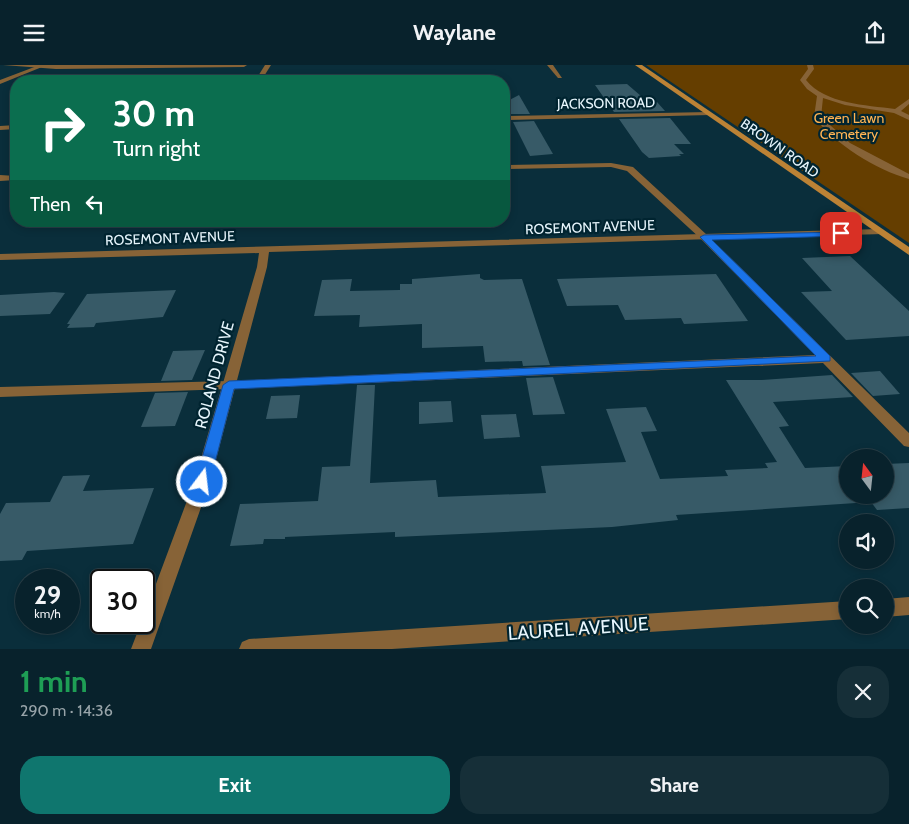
<!DOCTYPE html>
<meta charset="utf-8">
<style>
body{margin:0;font-family:Cabin,sans-serif;background:#162f38;color:#f1f3f6;height:100vh;display:flex;flex-direction:column;font-size:19px;white-space:nowrap}
*{box-sizing:border-box;margin:0}
p{font-size:16px;color:#98a4a9}
.icon{flex:none;width:28px;height:28px;fill:none;stroke:currentColor;stroke-width:2;stroke-linecap:round;stroke-linejoin:round}
.map{position:relative;height:584px;overflow:hidden}
.drawer{display:flex;flex-direction:column;background:#08222c;flex:1}
.drawer>*{flex:none}
.hud{position:absolute;left:10px;top:10px;width:500px;height:152px;border-radius:20px;box-shadow:0 2px 8px #0003,0 0 0 1px #293f48;background:#0b6e4f;color:#fff;overflow:hidden}
.needle{width:32px;rotate:345deg}
.tools{position:absolute;left:839px;top:384px;display:grid;gap:10px}
.tools a{display:grid;place-items:center;width:55px;height:55px;border-radius:50%;background:#08222c;box-shadow:0 2px 8px #0003,0 0 0 1px #293f48;font-size:25px}
.speed{position:absolute;left:15px;top:504px;display:flex;gap:10px;font-size:25px;font-weight:700;text-align:center}
.speed>*{display:grid;place-content:center;width:65px;height:65px;border-radius:50%;background:#08222c;box-shadow:0 2px 8px #0003,0 0 0 1px #293f48;line-height:1}
.speed small{font-size:12px;font-weight:400}
.speed .limit{border:2px solid #111;border-radius:8px;background:#fff;color:#111}
.pin{position:absolute;display:grid;place-items:center;width:42px;height:42px;color:#fff;margin:-21px;border-radius:10px;box-shadow:0 2px 8px #0006}
.me{position:absolute;width:55px;margin:-28px;rotate:15deg;stroke-linejoin:round;filter:drop-shadow(0 0 4px #0008)}
.turn{display:flex;align-items:center;gap:18px;height:105px;padding:0 20px;font-size:22px}
.turn .icon{width:65px;height:65px;stroke-width:2.5}
.turn b{display:block;font-size:35px;line-height:42px}
.then{display:flex;align-items:center;height:48px;padding:0 20px;background:#0003;gap:10px;font-size:19px}
.round{display:grid;place-items:center;flex:none;width:52px;height:52px;border-radius:20px;background:#162f38}
.head{display:flex;align-items:center;justify-content:space-between;height:85px;padding:0 20px}
h1{font-size:30px;font-weight:700;line-height:38px;color:#1e9e55}
.primary-button{display:flex;gap:10px;margin-top:auto;padding:10px 20px}
.primary-button a{flex:1;height:58px;border-radius:20px;background:#0f766e;color:#fff;font-size:20px;font-weight:700;line-height:58px;text-align:center}
.primary-button a+a{background:#162f38;color:#f1f3f6}
header{display:flex;justify-content:space-between;align-items:center;height:65px;padding:0 20px;background:#08222c;font-size:22px;font-weight:700}
.map>svg:first-child{display:block}
.green{fill:#653e00}
.building{fill:#375a67}
.lines{fill:none;stroke-linecap:round;stroke-linejoin:round}
.service{fill:#876337;fill-rule:evenodd}
.minor{fill:#876337;fill-rule:evenodd}
.secondary{fill:#bc8235;fill-rule:evenodd}
.route{fill:#1a73e8;stroke:#114b97}
.labels{text-anchor:middle;stroke-width:4.5;stroke-linejoin:round;paint-order:stroke}
.far-street-label{font-size:14px;fill:#e7f6fd;stroke:#002430}
.far-park-label{font-size:14px;fill:#ffb454;stroke:#002430}
.street-label{font-size:16px;fill:#e7f6fd;stroke:#002430}
.near-street-label{font-size:19px;fill:#e7f6fd;stroke:#002430}
</style>
<header><svg class="icon" aria-label="menu" viewBox="0 0 24 24"><path d="M4 6h16M4 12h16M4 18h16"/></svg>Waylane<svg class="icon" aria-label="share" viewBox="0 0 24 24"><path d="M12 15V3M7 8l5-5 5 5M5 13v7h14v-7"/></svg></header>
<div class="map">
<svg width="909" height="584" viewBox="0 0 909 584">
<rect width="100%" height="100%" fill="#0a2e3b"/>
<polygon class="green" points="646,0 909,0 909,178"/>
<g class="building">
<polygon points="627,19 648,37 657,37 665,46 614,47 595,20"/>
<polygon points="519,30 530,49 510,49 504,38"/>
<polygon points="670,53 691,79 674,79 684,89 679,89 681,91 649,93 642,87 619,54"/>
<polygon points="534,56 553,89 530,91 513,57"/>
<polygon points="850,191 909,246 909,271 846,275 801,227 832,226 802,193"/>
<polygon points="480,209 480,213 484,215 522,214 550,300 523,301 522,296 485,297 483,281 422,283 422,259 359,262 360,250 314,251 322,215 352,214 350,226 400,225 400,219 412,219 412,214"/>
<polygon points="716,209 748,256 684,259 681,253 625,255 618,240 567,241 557,214"/>
<polygon points="176,225 163,252 96,258 94,262 67,263 70,259 67,259 87,229"/>
<polygon points="54,227 65,228 50,249 0,251 0,230"/>
<polygon points="205,285 192,315 161,316 173,286"/>
<polygon points="880,306 900,329 873,331 851,308"/>
<polygon points="832,310 853,332 773,337 789,361 779,362 805,403 848,401 848,430 885,430 885,399 909,398 909,443 877,445 871,437 676,450 678,455 612,462 395,472 395,467 285,472 285,474 264,474 263,479 230,481 240,439 318,436 322,402 350,401 357,320 375,320 370,418 436,415 438,432 546,428 541,401 626,397 606,344 646,342 657,366 641,367 660,414 728,411 725,405 768,403 765,398 777,397 726,315 762,315"/>
<polygon points="553,312 565,349 533,350 526,313"/>
<polygon points="188,327 175,361 141,362 155,328"/>
<polygon points="300,330 297,353 266,354 271,331"/>
<polygon points="451,336 453,357 419,359 419,337"/>
<polygon points="516,349 520,372 484,374 481,350"/>
<polygon points="90,410 83,426 154,423 133,479 27,486 22,495 0,496 0,449 6,438 50,437 63,411"/>
</g>
<g class="lines">
<g class="service">
<polygon points="265,0 271,0 261,16 255,16"/>
<polygon points="547,0 553,0 562,13 558,13"/>
<path d="M807,0H813L814,4L806,15C825,39 866,40 895,44L909,34V39L901,46L909,50V55L894,48L845,40L823,33L821,52L850,78L909,109V114C876,105 835,79 814,52L817,31L807,24L800,15L808,4Z"/>
<polygon points="37,1 42,2 0,19 0,15"/>
<polygon points="611,98 633,102 707,170 909,368 909,382 904,381 823,298 229,324 0,332 0,322 229,316 815,290 701,174 627,106 611,102 504,104 504,100"/>
<polygon points="0,110 16,111 16,115 0,116"/>
</g>
<g class="minor">
<polygon points="3,0 247,0 244,2 56,4"/>
<polygon points="708,47 710,48 710,50 504,55 504,51"/>
<polygon points="16,60 16,64 0,65 0,61"/>
<polygon points="880,164 885,167 883,169 269,187 267,202 210,417 151,584 131,584 141,558 144,558 144,551 194,417 257,202 259,188 0,195 0,189"/>
<polygon points="909,532 909,550 885,552 885,534"/>
<polygon points="848,536 848,554 392,584 239,584 242,577 249,574"/>
</g>
<polygon class="secondary" points="635,0 642,0 909,182 909,190"/>
</g>
<polygon class="route" points="844,167 846,168 841,171 712,175 830,291 830,296 234,324 210,417 207,421 198,421 195,417 223,320 229,316 816,291 700,172 704,170"/>
<g class="labels">
<g class="far-street-label">
<text transform="translate(606 38) rotate(-1)" y="5">JACKSON ROAD</text>
<text transform="translate(780 83) rotate(35)" y="5">BROWN ROAD</text>
<text transform="translate(590 162) rotate(-2)" y="5">ROSEMONT AVENUE</text>
<text transform="translate(170 173) rotate(-2)" y="5">ROSEMONT AVENUE</text>
</g>
<g class="far-park-label">
<text x="849" y="58">Green Lawn<tspan x="849" dy="16">Cemetery</tspan></text>
</g>
<g class="street-label">
<text transform="translate(214 310) rotate(-75)" y="6">ROLAND DRIVE</text>
</g>
<g class="near-street-label">
<text transform="translate(578 563) rotate(-4)" y="7">LAUREL AVENUE</text>
</g>
</g>
</svg>
<div class="tools">
<a><svg class="needle" viewBox="-14 -14 28 28"><path d="M0-13l5 13h-10z" fill="#e53935"/><path d="M0 13l5-13h-10z" fill="#98a4a9"/></svg></a>
<a><svg class="icon" aria-label="sound" viewBox="0 0 24 24"><path d="M4 9h4l5-4v14l-5-4H4zM17 9q2 3 0 6"/></svg></a>
<a><svg class="icon" aria-label="search" viewBox="0 0 24 24"><circle cx="10" cy="10" r="6"/><path d="M15 15l6 6"/></svg></a>
</div>
<div class="speed"><div>29<small>km/h</small></div><div class="limit">30</div></div>
<div class="pin" style="left:841px;top:168px;background:#d93025"><svg class="icon" aria-label="arrive" viewBox="0 0 24 24"><path d="M6 21V4h12l-3 4 3 4H6"/></svg></div>
<svg class="me" style="left:202px;top:417px" viewBox="-20 -20 40 40"><circle r="17" fill="#1a73e8" stroke="#fff" stroke-width="3"/><path d="M0-11L8 9 0 5-8 9z" fill="#fff"/></svg>
<div class="hud">
<div class="turn"><svg class="icon" aria-label="right" viewBox="0 0 24 24"><path d="M7 20v-9h11M14 6l5 5-5 5"/></svg><div><b>30 m</b>Turn right</div></div>
<div class="then">Then<svg class="icon" aria-label="left" viewBox="0 0 24 24"><path d="M17 20v-9H6M10 6l-5 5 5 5"/></svg></div>
</div>
</div>
<section class="drawer">
<div class="head"><div><h1>1 min</h1><p>290 m · 14:36</p></div><a class="round"><svg class="icon" aria-label="close" viewBox="0 0 24 24"><path d="M6 6l12 12M18 6L6 18"/></svg></a></div>
<div class="primary-button"><a>Exit</a><a>Share</a></div>
</section>
